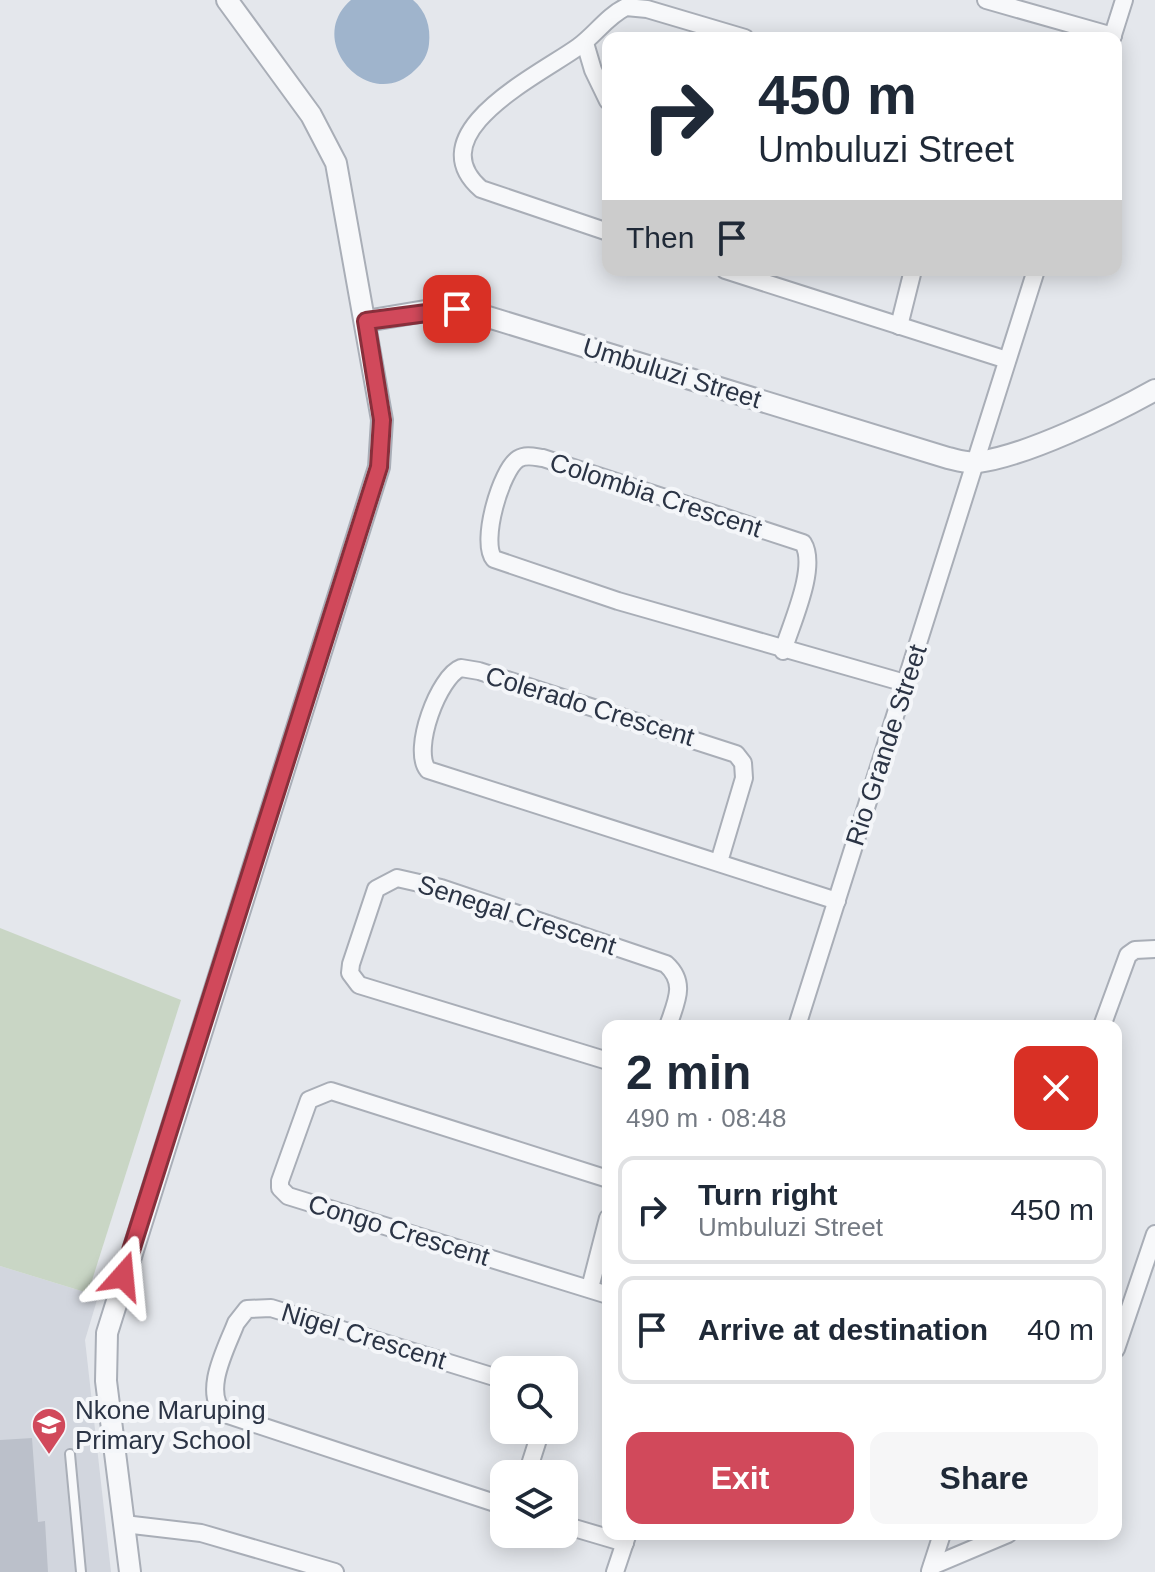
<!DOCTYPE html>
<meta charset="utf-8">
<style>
body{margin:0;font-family:Arial,sans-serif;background:#f6f6f7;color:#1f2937;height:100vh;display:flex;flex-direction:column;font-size:30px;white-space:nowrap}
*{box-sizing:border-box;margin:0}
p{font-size:26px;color:#747a83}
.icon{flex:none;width:44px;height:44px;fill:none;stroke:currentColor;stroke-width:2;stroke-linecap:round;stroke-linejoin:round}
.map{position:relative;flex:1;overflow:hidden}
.details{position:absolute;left:602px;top:1020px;width:520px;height:520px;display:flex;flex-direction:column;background:#fff;border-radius:16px;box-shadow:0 4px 20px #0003}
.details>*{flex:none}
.guide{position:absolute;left:602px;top:32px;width:520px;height:244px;border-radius:16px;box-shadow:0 4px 20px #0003;background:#fff;color:#1f2937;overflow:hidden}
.fabs{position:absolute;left:490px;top:1356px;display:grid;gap:16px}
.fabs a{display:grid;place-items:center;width:88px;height:88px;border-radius:16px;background:#fff;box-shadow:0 4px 20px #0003;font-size:40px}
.pin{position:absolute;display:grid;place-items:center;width:68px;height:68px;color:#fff;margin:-34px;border-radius:16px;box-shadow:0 4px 12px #0006}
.me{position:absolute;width:88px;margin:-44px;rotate:18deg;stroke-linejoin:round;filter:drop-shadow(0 0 6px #0008)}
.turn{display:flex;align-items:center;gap:28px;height:168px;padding:0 24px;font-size:36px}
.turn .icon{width:104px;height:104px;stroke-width:2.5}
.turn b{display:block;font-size:56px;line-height:68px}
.then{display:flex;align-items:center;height:76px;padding:0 24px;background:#0003;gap:16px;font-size:30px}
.round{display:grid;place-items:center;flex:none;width:84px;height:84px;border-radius:16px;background:#f6f6f7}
.summary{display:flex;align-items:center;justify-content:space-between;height:136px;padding:0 24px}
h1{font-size:48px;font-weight:700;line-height:60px}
.cta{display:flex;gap:16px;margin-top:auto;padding:16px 24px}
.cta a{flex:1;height:92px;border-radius:16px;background:#d1495b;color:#fff;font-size:32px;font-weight:700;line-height:92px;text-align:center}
.cta a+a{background:#f6f6f7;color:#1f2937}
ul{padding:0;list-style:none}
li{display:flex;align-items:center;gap:24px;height:108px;margin:0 16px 12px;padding:0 8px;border:4px solid #e0e1e3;border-radius:16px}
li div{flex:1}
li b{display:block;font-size:30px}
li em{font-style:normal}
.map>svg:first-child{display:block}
.built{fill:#d2d6de}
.green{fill:#c9d6c5}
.water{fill:#9fb4cc}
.building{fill:#bbc0ca}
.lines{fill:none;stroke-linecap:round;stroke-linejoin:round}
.service-casing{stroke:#a9aeb7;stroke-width:12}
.minor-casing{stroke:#a9aeb7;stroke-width:20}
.tertiary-casing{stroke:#a9aeb7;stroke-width:24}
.service{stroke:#f7f8fa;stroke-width:8}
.minor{stroke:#f7f8fa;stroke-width:16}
.tertiary{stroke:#f7f8fa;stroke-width:20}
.route-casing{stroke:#882f3b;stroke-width:20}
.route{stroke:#d1495b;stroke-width:14}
.labels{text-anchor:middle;stroke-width:8;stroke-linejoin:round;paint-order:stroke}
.street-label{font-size:26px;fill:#2b3445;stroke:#f4f6f9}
.poi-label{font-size:26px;fill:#2b3445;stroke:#f4f6f9;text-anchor:start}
</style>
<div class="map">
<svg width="1155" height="1572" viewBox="0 0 1155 1572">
<rect width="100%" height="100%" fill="#e4e7ec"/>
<polygon class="built" points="0,1266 88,1293 97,1300 85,1340 111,1572 0,1572"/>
<polygon class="green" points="0,928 181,1000 88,1293 0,1266"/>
<path class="water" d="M351,0H413C426,11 431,27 429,44C428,54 423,63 415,70C370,115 303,41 351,0Z"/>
<polygon class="building" points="32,1438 38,1522 45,1521 48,1572 0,1572 0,1440"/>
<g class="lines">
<defs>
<polyline id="service" points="70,1454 81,1572"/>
<g id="minor">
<polyline points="986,0 1113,36"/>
<polyline points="1112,38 1124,0"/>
<polyline points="585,43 593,70 608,101"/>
<path d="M608,232L481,189C417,133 539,75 578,47C595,35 607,16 626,7L647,9L745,38"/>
<polyline points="725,270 1007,360"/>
<polyline points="899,326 913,270"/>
<path d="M783,651C791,624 818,567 803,543L543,458C535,457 526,454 518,459C501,470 480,542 494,559L618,601L905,683"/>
<path d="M719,862L744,778L743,763L736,754L479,671L461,668C439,676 411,750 428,770L837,901"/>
<polyline points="797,1026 1036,270"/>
<polyline points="1102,1026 1128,955 1135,950 1155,949"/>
<path d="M608,1061L359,985L350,973L351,964L376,889L397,878L441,888L666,964C687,983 676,1002 668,1026"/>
<polyline points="608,1179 331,1091 309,1100 280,1181 280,1188 288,1196 608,1295"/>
<polyline points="590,1288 608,1218"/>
<polyline points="1116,1349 1155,1234"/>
<path d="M504,1380L271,1308L247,1309L236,1323C227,1347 201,1393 225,1414L504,1506"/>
<polyline points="527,1474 541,1430"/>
<polyline points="124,1524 201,1533 335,1572"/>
<polyline points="564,1525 625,1543"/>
<polyline points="932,1566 1008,1534"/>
<polyline points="930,1571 942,1534"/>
<polyline points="615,1572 627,1536"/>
</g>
<g id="tertiary">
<path d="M366,321L443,308L475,313L948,458C957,460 968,464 978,462C1026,456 1112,414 1155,390"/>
<polyline points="130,1572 106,1381 107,1333 379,467 382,420 336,163 311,115 227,0"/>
</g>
</defs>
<use href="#service" class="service-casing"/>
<use href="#minor" class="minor-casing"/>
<use href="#tertiary" class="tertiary-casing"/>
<use href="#service" class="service"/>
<use href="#minor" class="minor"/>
<use href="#tertiary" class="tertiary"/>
</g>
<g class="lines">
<defs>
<polyline id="route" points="123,1276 379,467 382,420 366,321 457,309"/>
</defs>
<use href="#route" class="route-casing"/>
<use href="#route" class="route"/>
</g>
<defs>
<symbol id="school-pin" viewBox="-11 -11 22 30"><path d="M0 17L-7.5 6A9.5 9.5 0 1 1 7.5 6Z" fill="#d1495b" stroke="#f4f6f9"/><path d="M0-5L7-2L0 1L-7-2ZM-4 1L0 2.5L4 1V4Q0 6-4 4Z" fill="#fff"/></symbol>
</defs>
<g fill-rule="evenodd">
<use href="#school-pin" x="29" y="1405" width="40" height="54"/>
</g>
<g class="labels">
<g class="street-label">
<text transform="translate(672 373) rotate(17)" y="9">Umbuluzi Street</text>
<text transform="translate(656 495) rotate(18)" y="9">Colombia Crescent</text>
<text transform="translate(590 706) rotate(17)" y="9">Colerado Crescent</text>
<text transform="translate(886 745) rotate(-72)" y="9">Rio Grande Street</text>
<text transform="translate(517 915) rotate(18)" y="9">Senegal Crescent</text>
<text transform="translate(399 1230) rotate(17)" y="9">Congo Crescent</text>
<text transform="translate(364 1336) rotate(17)" y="9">Nigel Crescent</text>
</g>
<g class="poi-label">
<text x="75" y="1419">Nkone Maruping<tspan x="75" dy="30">Primary School</tspan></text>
</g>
</g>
</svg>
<div class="fabs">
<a><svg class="icon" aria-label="search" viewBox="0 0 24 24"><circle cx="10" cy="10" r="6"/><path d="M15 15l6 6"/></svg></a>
<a><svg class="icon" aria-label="layers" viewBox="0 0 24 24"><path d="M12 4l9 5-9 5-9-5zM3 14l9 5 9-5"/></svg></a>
</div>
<div class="pin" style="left:457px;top:309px;background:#d93025"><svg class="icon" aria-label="arrive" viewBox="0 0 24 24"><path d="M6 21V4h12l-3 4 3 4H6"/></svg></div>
<svg class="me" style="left:123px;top:1276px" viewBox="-20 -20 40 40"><path d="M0-17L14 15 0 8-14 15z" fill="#d1495b" stroke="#fff" stroke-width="4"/></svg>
<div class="guide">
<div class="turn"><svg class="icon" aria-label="right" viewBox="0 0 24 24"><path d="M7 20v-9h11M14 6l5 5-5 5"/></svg><div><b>450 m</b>Umbuluzi Street</div></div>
<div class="then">Then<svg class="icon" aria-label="arrive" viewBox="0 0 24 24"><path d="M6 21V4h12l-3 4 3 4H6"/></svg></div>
</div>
<section class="details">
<div class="summary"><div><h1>2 min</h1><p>490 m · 08:48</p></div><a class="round" style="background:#d93025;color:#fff"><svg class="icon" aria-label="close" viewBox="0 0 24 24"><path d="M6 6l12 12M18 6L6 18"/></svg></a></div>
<ul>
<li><svg class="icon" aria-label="right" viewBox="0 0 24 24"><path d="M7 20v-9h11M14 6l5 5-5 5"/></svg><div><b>Turn right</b><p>Umbuluzi Street</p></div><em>450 m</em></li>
<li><svg class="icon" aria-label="arrive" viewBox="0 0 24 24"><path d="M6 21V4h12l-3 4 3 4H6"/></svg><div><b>Arrive at destination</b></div><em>40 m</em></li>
</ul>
<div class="cta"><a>Exit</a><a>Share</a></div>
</section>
</div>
